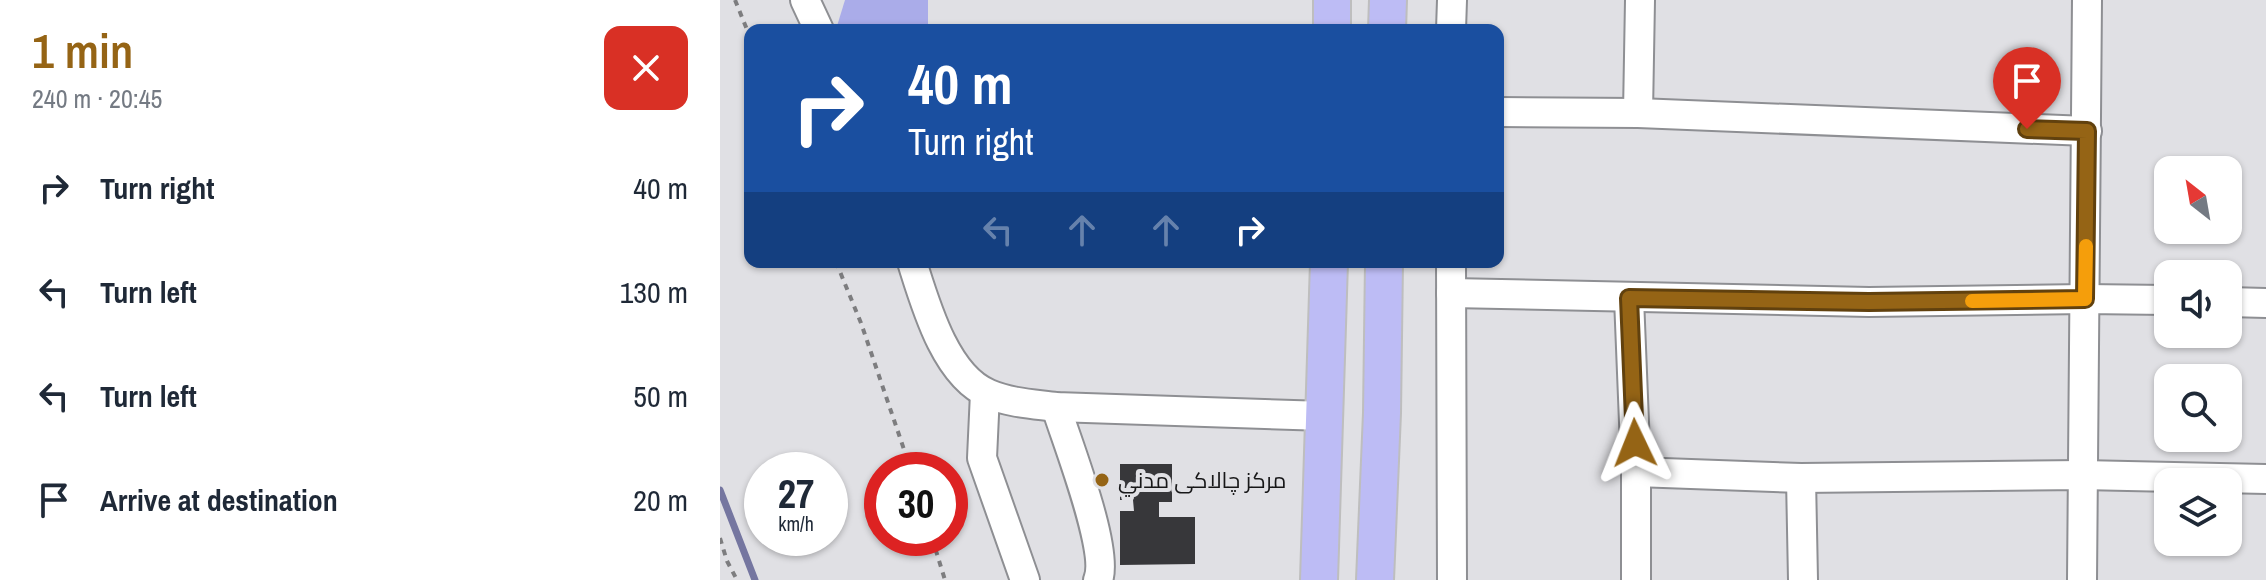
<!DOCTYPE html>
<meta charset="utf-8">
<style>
body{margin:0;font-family:"Archivo Narrow",Cairo,sans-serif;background:#f2f2f3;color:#1f2937;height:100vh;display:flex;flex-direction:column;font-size:30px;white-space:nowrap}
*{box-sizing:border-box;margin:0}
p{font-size:26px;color:#747a83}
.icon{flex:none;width:44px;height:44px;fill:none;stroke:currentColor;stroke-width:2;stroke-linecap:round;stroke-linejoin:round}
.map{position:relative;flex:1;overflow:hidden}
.details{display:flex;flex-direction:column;background:#fff;width:720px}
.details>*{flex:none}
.top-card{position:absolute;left:24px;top:24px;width:760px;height:244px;border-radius:16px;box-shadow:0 2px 6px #0004;background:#1a4fa0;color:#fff;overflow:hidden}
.needle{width:52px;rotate:329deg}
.tools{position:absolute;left:1434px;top:156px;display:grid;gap:16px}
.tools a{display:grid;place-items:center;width:88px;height:88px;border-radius:16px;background:#fff;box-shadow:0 2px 6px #0004;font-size:40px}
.speed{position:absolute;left:24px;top:452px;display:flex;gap:16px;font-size:40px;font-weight:700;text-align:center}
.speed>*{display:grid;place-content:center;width:104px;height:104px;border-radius:50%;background:#fff;box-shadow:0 2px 6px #0004;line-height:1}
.speed small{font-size:20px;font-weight:400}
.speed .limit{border:12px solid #d22;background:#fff;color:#111}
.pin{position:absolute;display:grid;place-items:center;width:68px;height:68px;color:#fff;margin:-82px -34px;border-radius:50% 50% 50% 0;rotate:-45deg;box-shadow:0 0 8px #0007}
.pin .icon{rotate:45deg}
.me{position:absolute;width:88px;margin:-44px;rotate:358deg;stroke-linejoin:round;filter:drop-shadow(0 0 6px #0008)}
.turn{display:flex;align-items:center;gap:28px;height:168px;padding:0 32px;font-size:36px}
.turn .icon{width:104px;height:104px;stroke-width:2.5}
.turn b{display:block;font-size:56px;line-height:68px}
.lanes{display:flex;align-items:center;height:76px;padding:0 32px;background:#0003;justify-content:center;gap:40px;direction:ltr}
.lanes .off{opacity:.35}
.round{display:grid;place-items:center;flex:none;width:84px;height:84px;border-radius:16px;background:#f2f2f3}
.headline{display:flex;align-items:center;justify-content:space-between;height:136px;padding:0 32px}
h1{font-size:48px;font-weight:600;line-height:60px;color:#956415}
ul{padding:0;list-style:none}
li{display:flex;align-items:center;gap:24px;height:104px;padding:0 32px}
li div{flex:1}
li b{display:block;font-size:30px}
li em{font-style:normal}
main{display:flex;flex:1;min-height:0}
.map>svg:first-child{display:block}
.forest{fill:#aaace9}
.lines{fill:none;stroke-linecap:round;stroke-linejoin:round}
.stream{stroke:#7576a0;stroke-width:7}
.building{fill:#37373a}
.minor-casing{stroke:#8e8f93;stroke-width:32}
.major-casing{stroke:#bebebe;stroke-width:40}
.path{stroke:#7d7d7f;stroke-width:4;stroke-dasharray:6 6;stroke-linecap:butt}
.minor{stroke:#fff;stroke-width:28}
.major{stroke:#bdbcf5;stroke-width:36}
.route-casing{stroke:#61410e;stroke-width:20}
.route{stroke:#956415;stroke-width:14}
.slow{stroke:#f59e0b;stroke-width:14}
.poi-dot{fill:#956415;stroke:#e0e0e4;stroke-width:3}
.labels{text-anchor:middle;stroke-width:8;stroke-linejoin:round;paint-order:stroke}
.poi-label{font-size:22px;fill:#171718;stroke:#e0e0e4;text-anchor:start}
</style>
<main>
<section class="details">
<div class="headline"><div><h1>1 min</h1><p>240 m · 20:45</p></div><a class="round" style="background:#d93025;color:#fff"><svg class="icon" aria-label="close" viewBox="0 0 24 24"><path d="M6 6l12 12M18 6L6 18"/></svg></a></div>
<ul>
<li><svg class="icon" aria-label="right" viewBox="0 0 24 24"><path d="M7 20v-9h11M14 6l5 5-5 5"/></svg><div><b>Turn right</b></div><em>40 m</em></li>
<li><svg class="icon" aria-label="left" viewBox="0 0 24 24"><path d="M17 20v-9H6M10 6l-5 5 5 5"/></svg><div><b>Turn left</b></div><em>130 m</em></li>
<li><svg class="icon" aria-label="left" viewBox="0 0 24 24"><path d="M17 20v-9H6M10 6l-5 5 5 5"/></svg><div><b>Turn left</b></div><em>50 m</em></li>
<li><svg class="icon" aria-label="arrive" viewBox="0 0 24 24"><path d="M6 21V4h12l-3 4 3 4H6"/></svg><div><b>Arrive at destination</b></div><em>20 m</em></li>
</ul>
</section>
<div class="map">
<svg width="1546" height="580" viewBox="0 0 1546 580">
<rect width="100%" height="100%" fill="#e0e0e4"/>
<polygon class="forest" points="125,0 208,0 208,30 119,30 117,26"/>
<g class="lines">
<polyline class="stream" points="0,490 35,580"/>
</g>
<polygon class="building" points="400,464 452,464 452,502 439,502 439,517 475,517 475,564 400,565 400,511 414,511 413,500 400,500"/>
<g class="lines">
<defs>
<g id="minor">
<polyline points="85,0 99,30"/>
<polyline points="731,30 732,0"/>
<polyline points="778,112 918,113 1367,131"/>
<polyline points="918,113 920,0"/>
<path d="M192,262C205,303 225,376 269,394C290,403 313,404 336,407L605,416"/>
<polyline points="731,262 732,580"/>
<polyline points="731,293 1149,302 1365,299 1448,300"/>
<polyline points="909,298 916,472 916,580"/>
<polyline points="1508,302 1546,303"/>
<polyline points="265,393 262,458 305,580"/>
<path d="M336,407C347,442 390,551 378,580"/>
<polyline points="916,472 1081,478 1362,475 1546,479"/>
<polyline points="1081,478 1083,580"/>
<polyline points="1362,580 1367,0"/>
</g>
<g id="major">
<polyline points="612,30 612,0"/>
<polyline points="667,30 668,0"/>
<polyline points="599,580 609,262"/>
<polyline points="655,580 662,413 664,262"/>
</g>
</defs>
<use href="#minor" class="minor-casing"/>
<use href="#major" class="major-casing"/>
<g class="path">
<polyline points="15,0 30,37"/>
<polyline points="116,262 141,323 191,470"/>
<polyline points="0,538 7,561 17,580"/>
<polyline points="212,538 225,580"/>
</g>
<use href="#minor" class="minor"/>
<use href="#major" class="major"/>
</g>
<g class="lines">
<defs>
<polyline id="route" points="915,443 909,298 1149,302 1365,299 1367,131 1307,129"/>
</defs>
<use href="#route" class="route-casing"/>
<use href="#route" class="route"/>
<polyline class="slow" points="1252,301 1365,299 1366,246"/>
</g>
<circle class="poi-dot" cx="382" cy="480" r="8"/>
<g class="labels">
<g class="poi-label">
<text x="398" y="488">مركز چالاکى مدني</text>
</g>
</g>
</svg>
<div class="tools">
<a><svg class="needle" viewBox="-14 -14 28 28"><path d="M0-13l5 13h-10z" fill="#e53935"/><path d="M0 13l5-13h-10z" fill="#747a83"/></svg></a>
<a><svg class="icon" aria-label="sound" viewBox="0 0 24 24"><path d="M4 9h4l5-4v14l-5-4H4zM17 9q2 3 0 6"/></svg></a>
<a><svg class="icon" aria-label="search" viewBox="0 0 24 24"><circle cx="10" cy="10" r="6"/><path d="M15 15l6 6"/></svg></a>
<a><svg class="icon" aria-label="layers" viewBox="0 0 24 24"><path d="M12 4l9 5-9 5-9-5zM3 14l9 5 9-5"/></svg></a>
</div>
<div class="speed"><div>27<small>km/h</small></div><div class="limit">30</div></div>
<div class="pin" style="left:1307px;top:129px;background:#d93025"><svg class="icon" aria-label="arrive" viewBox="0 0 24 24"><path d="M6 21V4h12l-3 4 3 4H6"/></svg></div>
<svg class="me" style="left:915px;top:443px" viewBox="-20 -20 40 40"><path d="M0-17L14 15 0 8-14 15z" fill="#956415" stroke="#fff" stroke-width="4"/></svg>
<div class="top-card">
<div class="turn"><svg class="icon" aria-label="right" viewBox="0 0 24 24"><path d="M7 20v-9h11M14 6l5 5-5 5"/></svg><div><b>40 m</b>Turn right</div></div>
<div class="lanes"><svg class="icon off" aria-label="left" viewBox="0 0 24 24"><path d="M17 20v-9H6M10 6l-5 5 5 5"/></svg><svg class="icon off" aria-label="ahead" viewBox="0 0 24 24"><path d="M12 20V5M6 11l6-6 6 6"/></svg><svg class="icon off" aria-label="ahead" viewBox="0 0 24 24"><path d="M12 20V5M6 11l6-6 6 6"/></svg><svg class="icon" aria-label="right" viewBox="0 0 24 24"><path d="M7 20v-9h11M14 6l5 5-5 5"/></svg></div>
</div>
</div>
</main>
